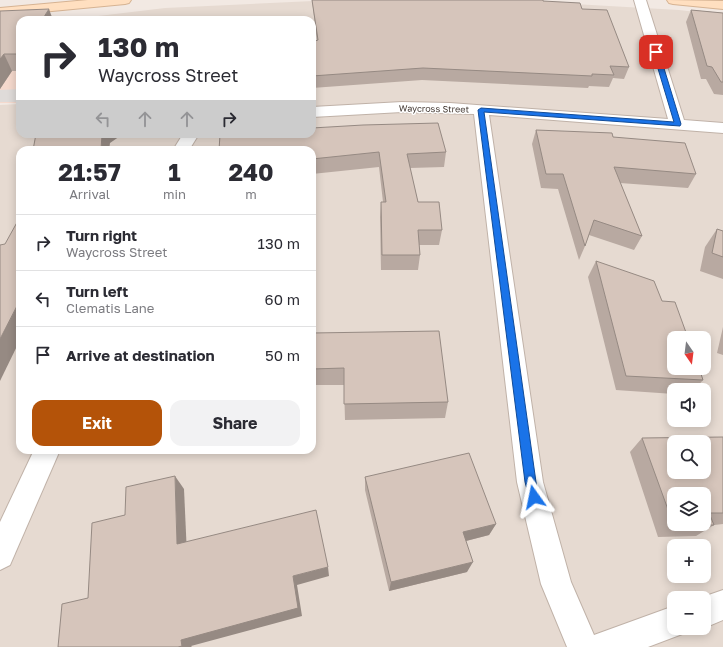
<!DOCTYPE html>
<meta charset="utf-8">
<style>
body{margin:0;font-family:"Golos Text",sans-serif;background:#f2f2f3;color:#2b2b33;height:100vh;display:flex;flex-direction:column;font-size:15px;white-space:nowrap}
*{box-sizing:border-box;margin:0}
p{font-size:13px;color:#7c7c81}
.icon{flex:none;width:22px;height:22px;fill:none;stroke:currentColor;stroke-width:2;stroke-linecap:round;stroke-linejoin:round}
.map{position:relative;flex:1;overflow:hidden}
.panel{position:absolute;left:16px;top:146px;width:300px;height:308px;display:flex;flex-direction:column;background:#fff;border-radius:12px;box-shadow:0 2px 10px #0003}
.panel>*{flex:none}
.hud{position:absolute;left:16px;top:16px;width:300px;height:122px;border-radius:12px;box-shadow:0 2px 10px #0003;background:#fff;color:#2b2b33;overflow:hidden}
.needle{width:26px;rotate:166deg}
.fabs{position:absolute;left:667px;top:331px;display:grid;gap:8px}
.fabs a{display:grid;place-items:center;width:44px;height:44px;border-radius:8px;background:#fff;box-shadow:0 2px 10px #0003;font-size:20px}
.pin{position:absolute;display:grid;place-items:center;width:34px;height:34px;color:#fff;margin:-17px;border-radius:8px;box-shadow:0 2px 6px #0006}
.me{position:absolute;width:44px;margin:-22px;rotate:348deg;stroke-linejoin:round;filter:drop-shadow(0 0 3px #0008)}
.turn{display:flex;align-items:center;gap:14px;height:84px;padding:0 16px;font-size:18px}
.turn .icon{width:52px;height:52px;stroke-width:2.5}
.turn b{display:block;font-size:28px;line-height:34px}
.lanes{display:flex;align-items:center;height:38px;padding:0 16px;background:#0003;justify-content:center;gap:20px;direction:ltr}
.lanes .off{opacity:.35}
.eta{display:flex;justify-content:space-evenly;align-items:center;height:68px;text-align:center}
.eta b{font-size:24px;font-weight:700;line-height:28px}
.action{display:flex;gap:8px;margin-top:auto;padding:8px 16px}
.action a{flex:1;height:46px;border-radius:12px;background:#b45309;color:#fff;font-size:16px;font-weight:700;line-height:46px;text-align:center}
.action a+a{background:#f2f2f3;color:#2b2b33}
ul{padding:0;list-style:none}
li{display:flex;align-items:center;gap:12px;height:56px;padding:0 16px;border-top:1px solid #e1e1e2}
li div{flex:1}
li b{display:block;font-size:15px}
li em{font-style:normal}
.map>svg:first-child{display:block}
.residential{fill:#e6dad1;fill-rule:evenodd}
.commercial{fill:#f5d9cd}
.parking{fill:#dfdbd9}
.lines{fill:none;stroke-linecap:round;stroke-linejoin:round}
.street-casing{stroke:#c0b2a8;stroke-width:2}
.secondary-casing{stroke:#d6b393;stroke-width:2}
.street{fill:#fff;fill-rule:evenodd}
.secondary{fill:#ffdfc0;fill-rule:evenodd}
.wall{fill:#b8a9a1}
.shaded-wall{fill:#968a83}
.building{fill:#d6c5bb;stroke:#968a83;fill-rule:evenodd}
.route{fill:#1a73e8;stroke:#114b97}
.labels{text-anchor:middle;stroke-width:3;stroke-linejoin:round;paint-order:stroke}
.far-street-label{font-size:9px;fill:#433933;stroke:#fff}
</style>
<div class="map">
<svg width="723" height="647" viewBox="0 0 723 647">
<rect width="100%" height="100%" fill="#f2e9e3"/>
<path class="residential" d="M335,0L574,4L679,10L723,15V647H0V105L20,104V134H312V20H88L90,17L165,8ZM20,150H312V450H20ZM674,338H704V368H674ZM674,390H704V420H674ZM674,442H704V472H674ZM674,494H704V524H674ZM674,546H704V576H674ZM674,598H704V628H674Z"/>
<polygon class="commercial" points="20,23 20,103 0,103 0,25"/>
<polygon class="parking" points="20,89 20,102 0,102 0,90"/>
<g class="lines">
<defs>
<g id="street">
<polygon points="634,0 646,0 684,120 723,123 723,133 489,115 543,482 571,582 594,635 674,606 674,628 687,628 685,633 648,647 567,647 541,584 517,482 474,114 402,112 312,117 312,107 402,102 450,103 668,119"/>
<polygon points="183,134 199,134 189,150 173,150"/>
<polygon points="34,450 60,450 10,565 0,570 0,522"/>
<polygon points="723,590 723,620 704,628 704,598 700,598"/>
</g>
<g id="secondary">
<polygon points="88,0 131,0 129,3 125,4 0,16 0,8"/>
<polygon points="667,0 723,1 723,9 673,4 669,3"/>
</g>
</defs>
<use href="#street" class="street-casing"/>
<use href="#secondary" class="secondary-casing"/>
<use href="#street" class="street"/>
<use href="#secondary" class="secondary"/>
</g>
<g class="wall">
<polygon points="312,0 543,1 582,9 629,67 624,79 613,78 609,87 589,86 588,88 422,80 312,88 312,42 317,41"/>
<polygon points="691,10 723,13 723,95 714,94 706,79 701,79 686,22"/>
<polygon points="0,11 20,20 20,71 12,71 0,89"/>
<polygon points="536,130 613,137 696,174 688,188 620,183 642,236 634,250 589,235 585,246 579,260 558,189 541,188 532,144"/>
<polygon points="312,150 446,152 444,167 410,168 418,202 442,230 439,245 419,245 420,255 418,270 381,270 380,217 381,202 383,202 379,167 312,174"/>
<polygon points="717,229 723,231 723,279 700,271 705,247"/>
<polygon points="596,261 662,301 703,380 694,390 674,390 674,394 616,390 588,277"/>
<polygon points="723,327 723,355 717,353"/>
<polygon points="312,333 448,402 445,418 345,420 344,385 312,385"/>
<polygon points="723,437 723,524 714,525 696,536 658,537 630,452 642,438"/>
<polygon points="365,477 496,524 489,535 466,541 467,572 389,591 365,490"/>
</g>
<g class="shaded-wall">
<polygon points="49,9 53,20 42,20"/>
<polygon points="4,54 12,71 0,89 0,59"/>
<polygon points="102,134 123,134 110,143 109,150 101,150"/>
<polygon points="18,304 20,307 20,340 0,381 0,339"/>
<polygon points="175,476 184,489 187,555 177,544"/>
<polygon points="496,524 489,535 458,543 463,532"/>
<polygon points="473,562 467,572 389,591 391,582"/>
<polygon points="328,567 329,576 297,585 302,616 191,646 192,647 178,647 181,640 293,576"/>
</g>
<g class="building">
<polygon points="312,0 543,0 543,1 580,3 582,9 607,10 629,67 610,66 614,75 592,74 592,76 423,68 312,76 312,42 318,40"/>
<polygon points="49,9 42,20 20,20 20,54 4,54 0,59 0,11"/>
<polygon points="691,10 723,13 723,82 721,82 712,67 707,66"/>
<polygon points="438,123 446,152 407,154 418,202 439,202 442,230 418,230 420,255 382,255 381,202 386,202 379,152 312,159 312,150 219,150 220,135 234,134 312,134 312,128 363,125"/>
<polygon points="536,130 612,133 613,137 685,143 696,174 614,167 642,236 594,220 585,246 563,174 546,174"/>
<polygon points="36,134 102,134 101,150 33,150"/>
<polygon points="20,217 20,304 18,304 0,339 0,245 5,244"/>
<polygon points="717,229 723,231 723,257 712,253"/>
<polygon points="596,261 654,281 662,301 675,302 688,338 674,338 674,368 699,368 703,380 626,376"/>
<polygon points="439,331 448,402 344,404 344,368 312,369 312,333"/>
<path d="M723,437V513H709L714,525L674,526L642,438ZM674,442H704V472H674ZM674,494H704V524H674Z"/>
<polygon points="469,453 496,524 463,532 473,562 391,582 365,477"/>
<polygon points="175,476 177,544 316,510 328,567 293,576 298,608 181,640 182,646 178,647 58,647 62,604 88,598 92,523 125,515 126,487"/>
</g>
<polygon class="route" points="656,50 659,52 681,124 680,126 484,112 536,482 539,497 538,501 534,502 530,501 525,482 478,110 481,108 674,122 653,52"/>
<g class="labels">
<g class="far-street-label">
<text transform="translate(434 109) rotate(1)" y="3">Waycross Street</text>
</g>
</g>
</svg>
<div class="fabs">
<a><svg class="needle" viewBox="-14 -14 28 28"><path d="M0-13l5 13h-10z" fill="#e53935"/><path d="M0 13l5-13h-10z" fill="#7c7c81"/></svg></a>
<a><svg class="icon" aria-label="sound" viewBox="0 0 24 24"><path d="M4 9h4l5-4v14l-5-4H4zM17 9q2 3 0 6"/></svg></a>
<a><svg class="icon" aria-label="search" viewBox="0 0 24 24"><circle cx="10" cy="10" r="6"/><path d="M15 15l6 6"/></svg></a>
<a><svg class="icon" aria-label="layers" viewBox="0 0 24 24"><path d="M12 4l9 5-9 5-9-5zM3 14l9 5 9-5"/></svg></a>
<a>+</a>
<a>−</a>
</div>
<div class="pin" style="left:656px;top:52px;background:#d93025"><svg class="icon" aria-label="arrive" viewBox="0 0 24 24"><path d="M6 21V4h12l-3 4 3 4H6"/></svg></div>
<svg class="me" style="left:534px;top:497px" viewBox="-20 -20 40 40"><path d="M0-17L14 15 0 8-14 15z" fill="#1a73e8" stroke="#fff" stroke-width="4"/></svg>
<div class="hud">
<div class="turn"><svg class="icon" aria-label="right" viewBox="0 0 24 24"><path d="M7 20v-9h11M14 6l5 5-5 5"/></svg><div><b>130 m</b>Waycross Street</div></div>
<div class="lanes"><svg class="icon off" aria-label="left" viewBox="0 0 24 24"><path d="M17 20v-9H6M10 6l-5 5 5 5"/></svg><svg class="icon off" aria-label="ahead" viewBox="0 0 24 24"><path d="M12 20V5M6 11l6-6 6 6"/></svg><svg class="icon off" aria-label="ahead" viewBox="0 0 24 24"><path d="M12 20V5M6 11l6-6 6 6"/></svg><svg class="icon" aria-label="right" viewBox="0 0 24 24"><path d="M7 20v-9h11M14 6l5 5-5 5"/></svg></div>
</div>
<section class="panel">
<div class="eta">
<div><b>21:57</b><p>Arrival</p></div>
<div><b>1</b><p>min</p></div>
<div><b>240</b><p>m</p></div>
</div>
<ul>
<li><svg class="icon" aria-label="right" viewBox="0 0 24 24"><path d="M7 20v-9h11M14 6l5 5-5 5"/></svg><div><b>Turn right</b><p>Waycross Street</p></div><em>130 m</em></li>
<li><svg class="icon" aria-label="left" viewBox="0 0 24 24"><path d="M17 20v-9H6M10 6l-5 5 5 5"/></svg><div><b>Turn left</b><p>Clematis Lane</p></div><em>60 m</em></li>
<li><svg class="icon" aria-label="arrive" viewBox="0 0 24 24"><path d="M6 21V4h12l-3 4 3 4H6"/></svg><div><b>Arrive at destination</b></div><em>50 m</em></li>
</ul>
<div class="action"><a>Exit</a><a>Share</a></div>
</section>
</div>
